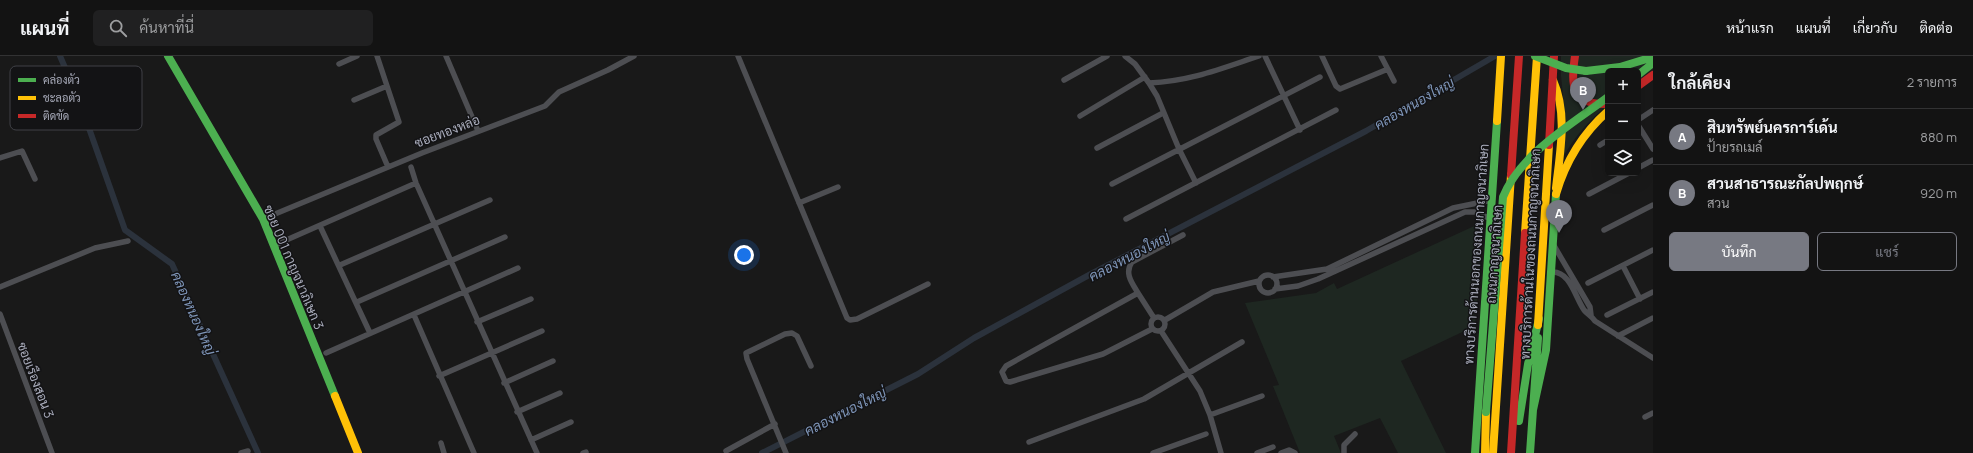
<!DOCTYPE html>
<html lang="th">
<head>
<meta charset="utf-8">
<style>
  :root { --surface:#131313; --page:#202021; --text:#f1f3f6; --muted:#9d9ea0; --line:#323233; --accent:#777982 }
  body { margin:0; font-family:Manrope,Sarabun,sans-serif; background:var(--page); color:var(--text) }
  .controls { position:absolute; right:12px; top:12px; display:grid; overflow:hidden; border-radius:6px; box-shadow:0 4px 16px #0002 }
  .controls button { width:36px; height:36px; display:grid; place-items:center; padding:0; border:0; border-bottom:1px solid var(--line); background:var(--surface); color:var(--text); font:20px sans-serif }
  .you { position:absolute; left:744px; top:199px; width:14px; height:14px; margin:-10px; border:3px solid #fff; border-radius:50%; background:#1a73e8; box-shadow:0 0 0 6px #1a73e833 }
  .badge { display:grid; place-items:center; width:26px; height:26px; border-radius:50%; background:var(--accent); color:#fff; font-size:13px; font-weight:700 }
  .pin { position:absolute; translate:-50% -33px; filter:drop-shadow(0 1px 2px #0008) }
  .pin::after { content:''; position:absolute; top:21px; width:14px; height:12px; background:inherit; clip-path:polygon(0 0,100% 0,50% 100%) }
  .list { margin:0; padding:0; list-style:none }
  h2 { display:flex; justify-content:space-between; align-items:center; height:52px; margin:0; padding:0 16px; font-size:17px }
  h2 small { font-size:13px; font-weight:400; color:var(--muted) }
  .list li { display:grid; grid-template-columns:26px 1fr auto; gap:12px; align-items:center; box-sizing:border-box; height:56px; padding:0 16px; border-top:1px solid var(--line) }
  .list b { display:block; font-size:15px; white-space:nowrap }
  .list p { margin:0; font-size:13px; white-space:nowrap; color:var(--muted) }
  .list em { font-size:13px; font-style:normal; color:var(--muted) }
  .actions { display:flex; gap:8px; padding:12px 16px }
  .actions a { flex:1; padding:9px 0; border:1px solid var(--accent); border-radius:6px; text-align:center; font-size:14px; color:var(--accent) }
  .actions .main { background:var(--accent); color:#fff }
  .icon { flex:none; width:22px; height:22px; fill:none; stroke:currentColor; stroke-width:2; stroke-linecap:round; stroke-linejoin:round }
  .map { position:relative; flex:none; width:1653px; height:397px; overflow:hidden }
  header { display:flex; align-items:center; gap:24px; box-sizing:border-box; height:56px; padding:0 20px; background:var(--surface); border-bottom:1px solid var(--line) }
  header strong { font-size:19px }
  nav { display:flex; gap:22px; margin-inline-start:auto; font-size:14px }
  .search { width:280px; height:36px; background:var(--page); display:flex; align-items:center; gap:10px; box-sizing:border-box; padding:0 14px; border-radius:6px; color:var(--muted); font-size:15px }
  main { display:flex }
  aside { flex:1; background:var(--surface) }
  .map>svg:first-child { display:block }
</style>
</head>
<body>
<header>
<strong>แผนที่</strong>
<div class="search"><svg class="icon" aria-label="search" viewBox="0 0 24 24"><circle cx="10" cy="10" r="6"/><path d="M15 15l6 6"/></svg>ค้นหาที่นี่</div>
<nav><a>หน้าแรก</a><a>แผนที่</a><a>เกี่ยวกับ</a><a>ติดต่อ</a></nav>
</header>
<main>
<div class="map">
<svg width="1653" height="397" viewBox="0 0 1653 397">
  <rect width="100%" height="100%" fill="#191919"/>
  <path fill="#1e2721" d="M1561,0H1653V14L1638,26V15H1608V49C1589,64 1574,81 1562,103L1564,49L1561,20Z
    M1483,166L1475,270L1401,305L1446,397H1398L1380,362L1334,380L1341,397H1300L1273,330L1279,329L1245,247L1316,237L1334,227L1337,233Z"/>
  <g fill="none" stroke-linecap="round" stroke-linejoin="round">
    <path stroke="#2b323c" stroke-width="6" d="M60,0L79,44L125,174L172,208L258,397
      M762,397L918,318L974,282L1089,219L1366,75L1495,0"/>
    <path stroke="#4d4e52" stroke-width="5.5" d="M377,0L399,66L376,79V83L388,111
      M446,0L478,75
      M738,0L847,262L850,264L857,263L928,228
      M1125,0L1135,8L1149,27C1191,25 1220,13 1259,0
      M1265,0L1300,74
      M1322,0L1336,30L1340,33L1388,13
      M1381,0L1394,25
      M339,8L357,0
      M1064,24L1107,0
      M1149,27L1157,40L1179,93L1196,127
      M354,44L387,30
      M1080,60L1145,21
      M1638,64L1653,54
      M1638,69L1653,93
      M1600,89L1608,84
      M1097,92L1163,57
      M0,102L22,95L35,123
      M411,111L416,127L537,397
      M1638,112L1653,104
      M1112,128L1320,21
      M1589,138L1629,117
      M799,147L838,131
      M263,163L422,97L545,50L559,36L608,14L634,0
      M1126,163L1336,54
      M320,170L370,277
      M1604,174L1653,149
      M1553,188L1590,251L1591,259
      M275,189L416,127
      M340,209L490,144
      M1623,210L1640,243
      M1552,216C1570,215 1575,241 1584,254C1587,258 1592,260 1595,265L1653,302
      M1259 228a9 9 0 1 1 18 0a9 9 0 1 1-18 0Z
      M1273,221L1327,213L1453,152L1492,144
      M1588,227L1653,194
      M0,231L95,192L128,185
      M1275,233L1298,230L1318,223L1465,156H1475L1491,163
      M1138,237C1132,227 1124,217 1132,206L1183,179
      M357,246L505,181
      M0,258L52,397
      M414,259L474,397
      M1607,259L1653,236
      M1151 268a7 7 0 1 1 14 0a7 7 0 1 1-14 0Z
      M1165,264L1213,236L1259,225
      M477,266L531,243
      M1152,273L1103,298L1010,326L1006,325L1002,316L1006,310L1138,237L1154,262
      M1161,275L1200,335L1210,359L1221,397
      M1618,280L1653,262
      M326,297L518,212
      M439,320L542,275
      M504,327L553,305
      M517,356L560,337
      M1210,359L1262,340
      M1645,361L1653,357
      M531,384L571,366
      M1029,386L1144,343L1242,286
      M441,387L444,397
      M726,395L775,368
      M241,397L248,395
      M583,397L586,396
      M786,397L747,303L746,297L785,278L792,277L797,280L811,310
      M1153,397L1206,378
      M1257,397L1273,391
      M1281,397L1289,394L1295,397
      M1344,397V389L1355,378"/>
    <path stroke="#4caf50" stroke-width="8" d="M168,0L263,163L335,340
      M1586,15L1620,11L1653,1
      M1638,19L1653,7
      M1533,354L1546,294L1556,138
      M1519,365L1528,308L1539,263
      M1475,397L1497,65
      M1530,397L1538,282"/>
    <path stroke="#ffc107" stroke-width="8" d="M1553,24C1568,58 1560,96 1556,132
      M1497,65L1501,0
      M1556,138C1566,104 1582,78 1608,55
      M1525,177L1537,0
      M1538,269L1549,89
      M335,340L358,397
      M1485,397L1486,356
      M1493,397L1511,119"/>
    <path stroke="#c62828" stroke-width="8" d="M1575,0C1570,31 1572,49 1608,48
      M1638,30L1653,19
      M1549,89L1554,0
      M1511,119L1519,0
      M1511,397L1525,177"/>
    <path stroke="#4caf50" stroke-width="8" d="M1535,0L1566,12L1586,15
      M1486,356L1503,141C1520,98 1572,68 1608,41"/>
  </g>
  <g text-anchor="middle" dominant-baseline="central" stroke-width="3" stroke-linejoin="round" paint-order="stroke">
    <g font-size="13" fill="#a9acbb" stroke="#131315">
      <text transform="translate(447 75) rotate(-21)">ซอยทองหล่อ</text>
      <text transform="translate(1476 198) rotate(-86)">ทางบริการด้านนอกของถนนกาญจนาภิเษก</text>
      <text transform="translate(1494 198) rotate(-86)">ถนนกาญจนาภิเษก</text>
      <text transform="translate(1530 198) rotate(-87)">ทางบริการด้านในของถนนกาญจนาภิเษก</text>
      <text transform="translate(294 211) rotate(67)">ซอย 001 กาญจนาภิเษก 3</text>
      <text transform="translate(36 324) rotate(69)">ซอยเรืองสอน 3</text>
    </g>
    <g font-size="14" font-style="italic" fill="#7e95b8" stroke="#131315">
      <text transform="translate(1414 47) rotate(-30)">คลองหนองใหญ่</text>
      <text transform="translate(1129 200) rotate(-28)">คลองหนองใหญ่</text>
      <text transform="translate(194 257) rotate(66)">คลองหนองใหญ่</text>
      <text transform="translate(845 355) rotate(-27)">คลองหนองใหญ่</text>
    </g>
  </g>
  <rect x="10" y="10" width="132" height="64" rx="6" fill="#131315" stroke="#404147" stroke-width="1"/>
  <rect x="18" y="22" width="18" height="4" fill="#4caf50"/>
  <rect x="18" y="40" width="18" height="4" fill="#ffc107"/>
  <rect x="18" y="58" width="18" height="4" fill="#c62828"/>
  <g font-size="11" fill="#a9acbb">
    <text x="43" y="28">คล่องตัว</text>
    <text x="43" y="46">ชะลอตัว</text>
    <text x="43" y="64">ติดขัด</text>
  </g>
</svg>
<div class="controls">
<button>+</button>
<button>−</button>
<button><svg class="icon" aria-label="layers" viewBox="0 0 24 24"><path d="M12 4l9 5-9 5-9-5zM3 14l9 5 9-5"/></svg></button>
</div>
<div class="you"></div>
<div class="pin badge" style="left:1559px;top:177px">A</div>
<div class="pin badge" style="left:1583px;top:54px">B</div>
</div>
<aside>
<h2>ใกล้เคียง<small>2 รายการ</small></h2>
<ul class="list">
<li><span class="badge">A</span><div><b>สินทรัพย์นครการ์เด้น</b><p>ป้ายรถเมล์</p></div><em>880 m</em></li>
<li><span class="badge">B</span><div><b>สวนสาธารณะกัลปพฤกษ์</b><p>สวน</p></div><em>920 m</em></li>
</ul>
<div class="actions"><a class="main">บันทึก</a><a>แชร์</a></div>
</aside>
</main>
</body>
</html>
